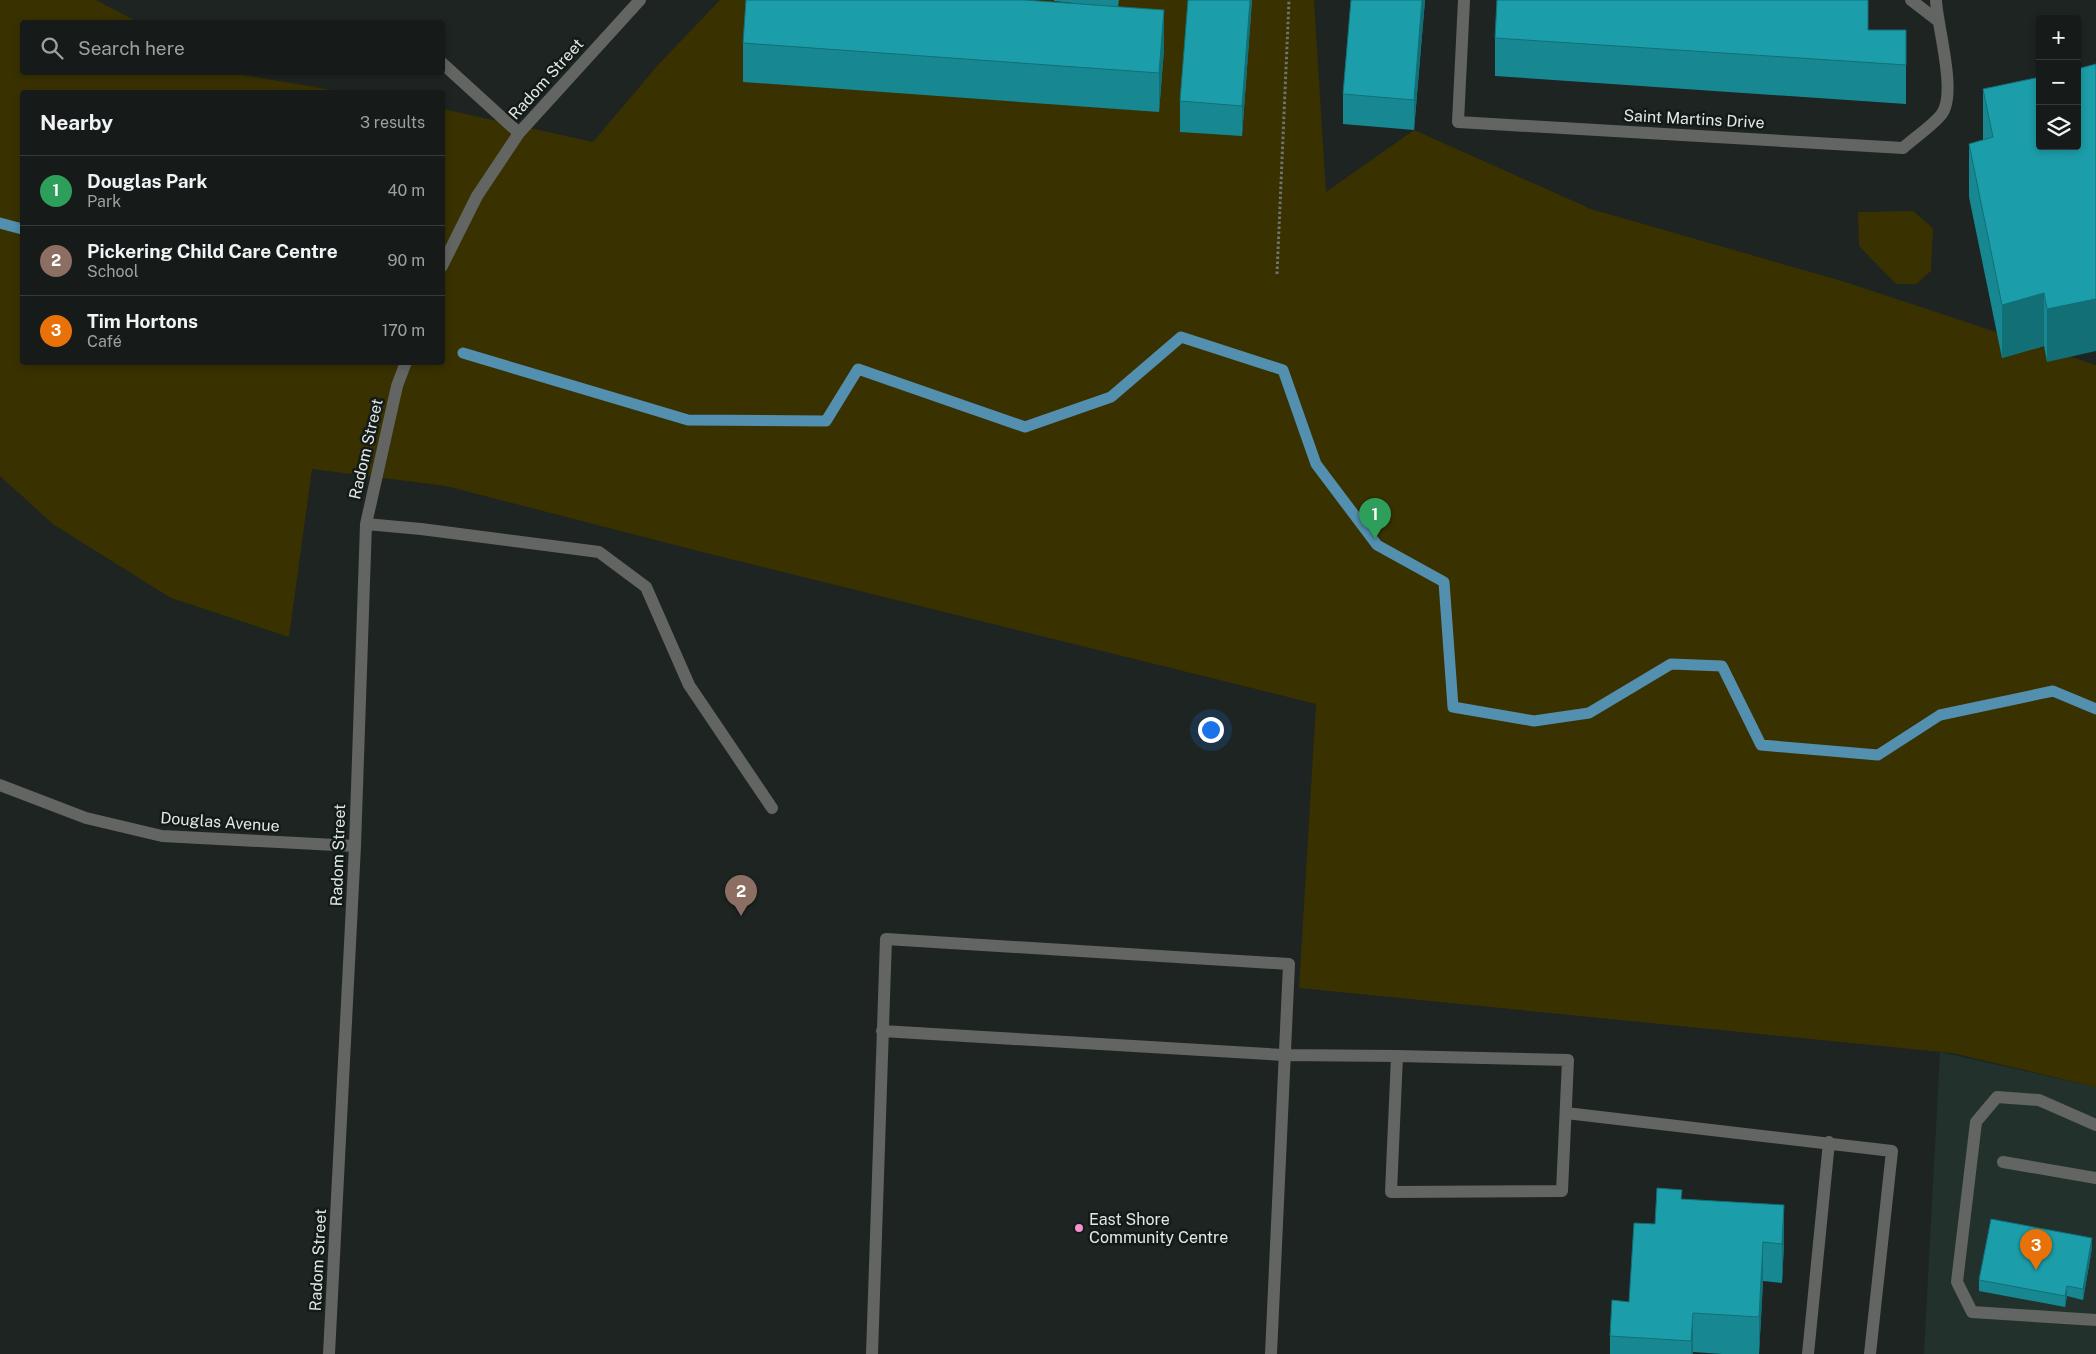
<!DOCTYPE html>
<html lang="en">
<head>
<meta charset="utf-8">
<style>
  :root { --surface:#161b19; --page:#1f2422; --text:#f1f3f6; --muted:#9ea1a2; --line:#353938; --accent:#1a73e8 }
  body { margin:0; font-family:"Public Sans",sans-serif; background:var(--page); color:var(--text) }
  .controls { position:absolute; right:15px; top:15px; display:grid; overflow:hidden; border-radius:5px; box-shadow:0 2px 8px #0003 }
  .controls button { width:45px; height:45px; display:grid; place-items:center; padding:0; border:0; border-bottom:1px solid var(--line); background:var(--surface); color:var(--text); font:25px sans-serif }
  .you { position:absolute; left:1210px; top:729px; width:18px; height:18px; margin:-12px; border:4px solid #fff; border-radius:50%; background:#1a73e8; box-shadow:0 0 0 8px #1a73e833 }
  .badge { display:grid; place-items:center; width:32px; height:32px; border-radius:50%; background:var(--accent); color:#fff; font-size:16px; font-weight:700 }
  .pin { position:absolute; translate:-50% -41px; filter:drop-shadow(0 1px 2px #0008) }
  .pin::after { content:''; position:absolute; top:26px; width:18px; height:15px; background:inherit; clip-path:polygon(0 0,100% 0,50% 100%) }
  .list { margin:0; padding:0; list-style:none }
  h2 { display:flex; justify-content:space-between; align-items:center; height:65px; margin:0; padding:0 20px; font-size:21px }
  h2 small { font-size:16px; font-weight:400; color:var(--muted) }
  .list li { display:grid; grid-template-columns:32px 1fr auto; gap:15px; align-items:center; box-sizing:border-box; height:70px; padding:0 20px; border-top:1px solid var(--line) }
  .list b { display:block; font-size:19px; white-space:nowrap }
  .list p { margin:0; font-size:16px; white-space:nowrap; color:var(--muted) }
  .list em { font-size:16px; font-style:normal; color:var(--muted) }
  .icon { flex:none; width:28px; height:28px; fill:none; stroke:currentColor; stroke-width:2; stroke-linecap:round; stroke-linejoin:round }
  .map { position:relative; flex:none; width:2096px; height:1354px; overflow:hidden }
  .search { position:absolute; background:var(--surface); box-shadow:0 2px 8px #0003; left:20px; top:20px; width:425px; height:55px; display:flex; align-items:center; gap:12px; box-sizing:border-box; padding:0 18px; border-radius:5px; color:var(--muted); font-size:19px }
  .panel { position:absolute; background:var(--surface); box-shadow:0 2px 8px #0003; left:20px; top:90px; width:425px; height:275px; border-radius:5px }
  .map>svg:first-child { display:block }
</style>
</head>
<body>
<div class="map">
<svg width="2096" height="1354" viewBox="0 0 2096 1354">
  <rect width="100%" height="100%" fill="#1d2421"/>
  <path fill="#23312c" d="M1940,1052L2096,1087V1354H1924Z"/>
  <path fill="#393100" d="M0,0H96L138,22H22V72L231,73L344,92H22V362H442L443,109L593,142L657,66L720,0H1314L1326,192L1414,130L1591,209L1842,281L2096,365V1087L1952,1053L1299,988L1316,704L706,553L446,486L312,469L289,637L171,598L54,525L0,476Z
    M1913,211L1933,228L1931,271L1916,284H1896L1859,246L1858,212Z"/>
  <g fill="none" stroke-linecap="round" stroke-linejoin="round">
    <path stroke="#538faf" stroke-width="11" d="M0,223L22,229
      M463,353L688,420L826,421L858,369L1025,427L1111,397L1181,337L1283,370L1316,464L1377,545L1444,582L1453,707L1534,721L1589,713L1671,664L1722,666L1761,745L1878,755L1940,715L2053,691L2096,709"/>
    <path stroke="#6f7573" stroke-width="3" stroke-dasharray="2.5 2.5" stroke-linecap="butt" d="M1277,274L1289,0"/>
    <path stroke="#626561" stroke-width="12" d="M1464,0L1458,122L1903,148C1915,137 1931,127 1941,115C1958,95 1937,26 1936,0
      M1911,0L1937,20
      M442,63L519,133
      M442,266L477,196L519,133L640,0
      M366,524L421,529L599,552L646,587L689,685L772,808
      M0,785L86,818L162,836L355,846
      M882,1031L1284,1055L1397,1056
      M1397,1056L1568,1060L1562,1191L1391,1192Z
      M1566,1113L1892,1151L1870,1354
      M2096,1125L2039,1100L1997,1097L1976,1122L1957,1282L1972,1312L2096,1320
      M2003,1162L2096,1178
      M329,1354L355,846L366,524L397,386L406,362
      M872,1354L886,939L1289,964L1271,1354
      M1808,1354L1829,1142"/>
  </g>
  <path fill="#178891" d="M1054,0H1119L1118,6L1164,49L1159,112L743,82V43L1072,3L1054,1Z
    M1188,0H1252L1242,136L1180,132V101Z
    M1351,0H1425L1414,130L1343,124V94Z
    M1868,30H1906V104L1495,76V38Z
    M1983,89L2077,146L2047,362L2044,346L2002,358L1969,197V144L1983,140Z
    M1682,1199L1784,1244L1782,1283L1763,1281L1759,1354H1722L1693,1352V1354H1610V1336L1629,1302L1655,1224Z
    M2092,1248L2083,1300L2067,1296L2065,1307L1979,1291V1280Z"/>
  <path fill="#136f76" d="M1250,0H1252L1242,136V106Z
    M1422,0H1425L1414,130V100Z
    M1164,10V49L1159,112V73Z
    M2044,293V346L2002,358V305Z
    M2096,299V351L2047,362V309Z
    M1784,1205V1244L1782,1283V1244Z
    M2092,1238V1248L2083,1300V1289Z
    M1763,1242V1281L1759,1354V1317Z
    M2067,1286V1296L2065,1307V1296Z
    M1693,1313V1354H1691Z"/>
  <path fill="#1b9ea9" stroke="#136f76" d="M746,0H1025L1164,10L1159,73L743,43Z
    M1188,0H1250L1242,106L1180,101Z
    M1351,0H1422L1414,100L1343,94Z
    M1497,0H1868V30H1906V65L1495,38Z
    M2096,64V299L2047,309L2044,293L2002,305L1969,144L1993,137L1983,89L2040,77V146H2077V69Z
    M1657,1188L1682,1190L1681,1199L1784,1205L1782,1244L1763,1242L1759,1317L1693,1313L1691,1341L1610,1336L1612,1300L1629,1302L1634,1223L1655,1224Z
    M1991,1219L2092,1238L2083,1289L2067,1286L2065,1296L1979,1280Z"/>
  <circle fill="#f690cf" stroke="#131b18" stroke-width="2" cx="1079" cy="1228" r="5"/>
  <g text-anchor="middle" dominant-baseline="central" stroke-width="5" stroke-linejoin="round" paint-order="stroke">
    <g font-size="16" fill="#e3e8e6" stroke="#131b18">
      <text transform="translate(546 79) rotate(-48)">Radom Street</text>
      <text transform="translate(1694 119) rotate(3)">Saint Martins Drive</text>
      <text transform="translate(366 449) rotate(-77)">Radom Street</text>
      <text transform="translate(220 822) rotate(4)">Douglas Avenue</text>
      <text transform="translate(338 855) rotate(-88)">Radom Street</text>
      <text transform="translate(318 1260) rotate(-87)">Radom Street</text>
    </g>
    <g font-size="16" fill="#e3e8e6" stroke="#131b18" text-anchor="start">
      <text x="1089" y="1219">East Shore<tspan x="1089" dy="18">Community Centre</tspan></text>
    </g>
  </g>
</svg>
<div class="controls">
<button>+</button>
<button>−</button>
<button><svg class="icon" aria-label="layers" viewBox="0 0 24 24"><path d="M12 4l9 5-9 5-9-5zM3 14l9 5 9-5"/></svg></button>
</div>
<div class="you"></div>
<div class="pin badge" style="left:1375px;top:539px;background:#2e9e5b">1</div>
<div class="pin badge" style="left:741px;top:916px;background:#8d6e63">2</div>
<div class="pin badge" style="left:2036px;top:1270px;background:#e8710a">3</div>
<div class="search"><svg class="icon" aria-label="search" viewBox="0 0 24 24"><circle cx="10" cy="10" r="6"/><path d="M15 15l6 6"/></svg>Search here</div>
<section class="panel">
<h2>Nearby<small>3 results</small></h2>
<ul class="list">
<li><span class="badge" style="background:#2e9e5b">1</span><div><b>Douglas Park</b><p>Park</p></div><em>40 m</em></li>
<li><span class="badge" style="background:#8d6e63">2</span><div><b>Pickering Child Care Centre</b><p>School</p></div><em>90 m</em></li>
<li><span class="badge" style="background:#e8710a">3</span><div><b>Tim Hortons</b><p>Café</p></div><em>170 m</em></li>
</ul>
</section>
</div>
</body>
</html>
